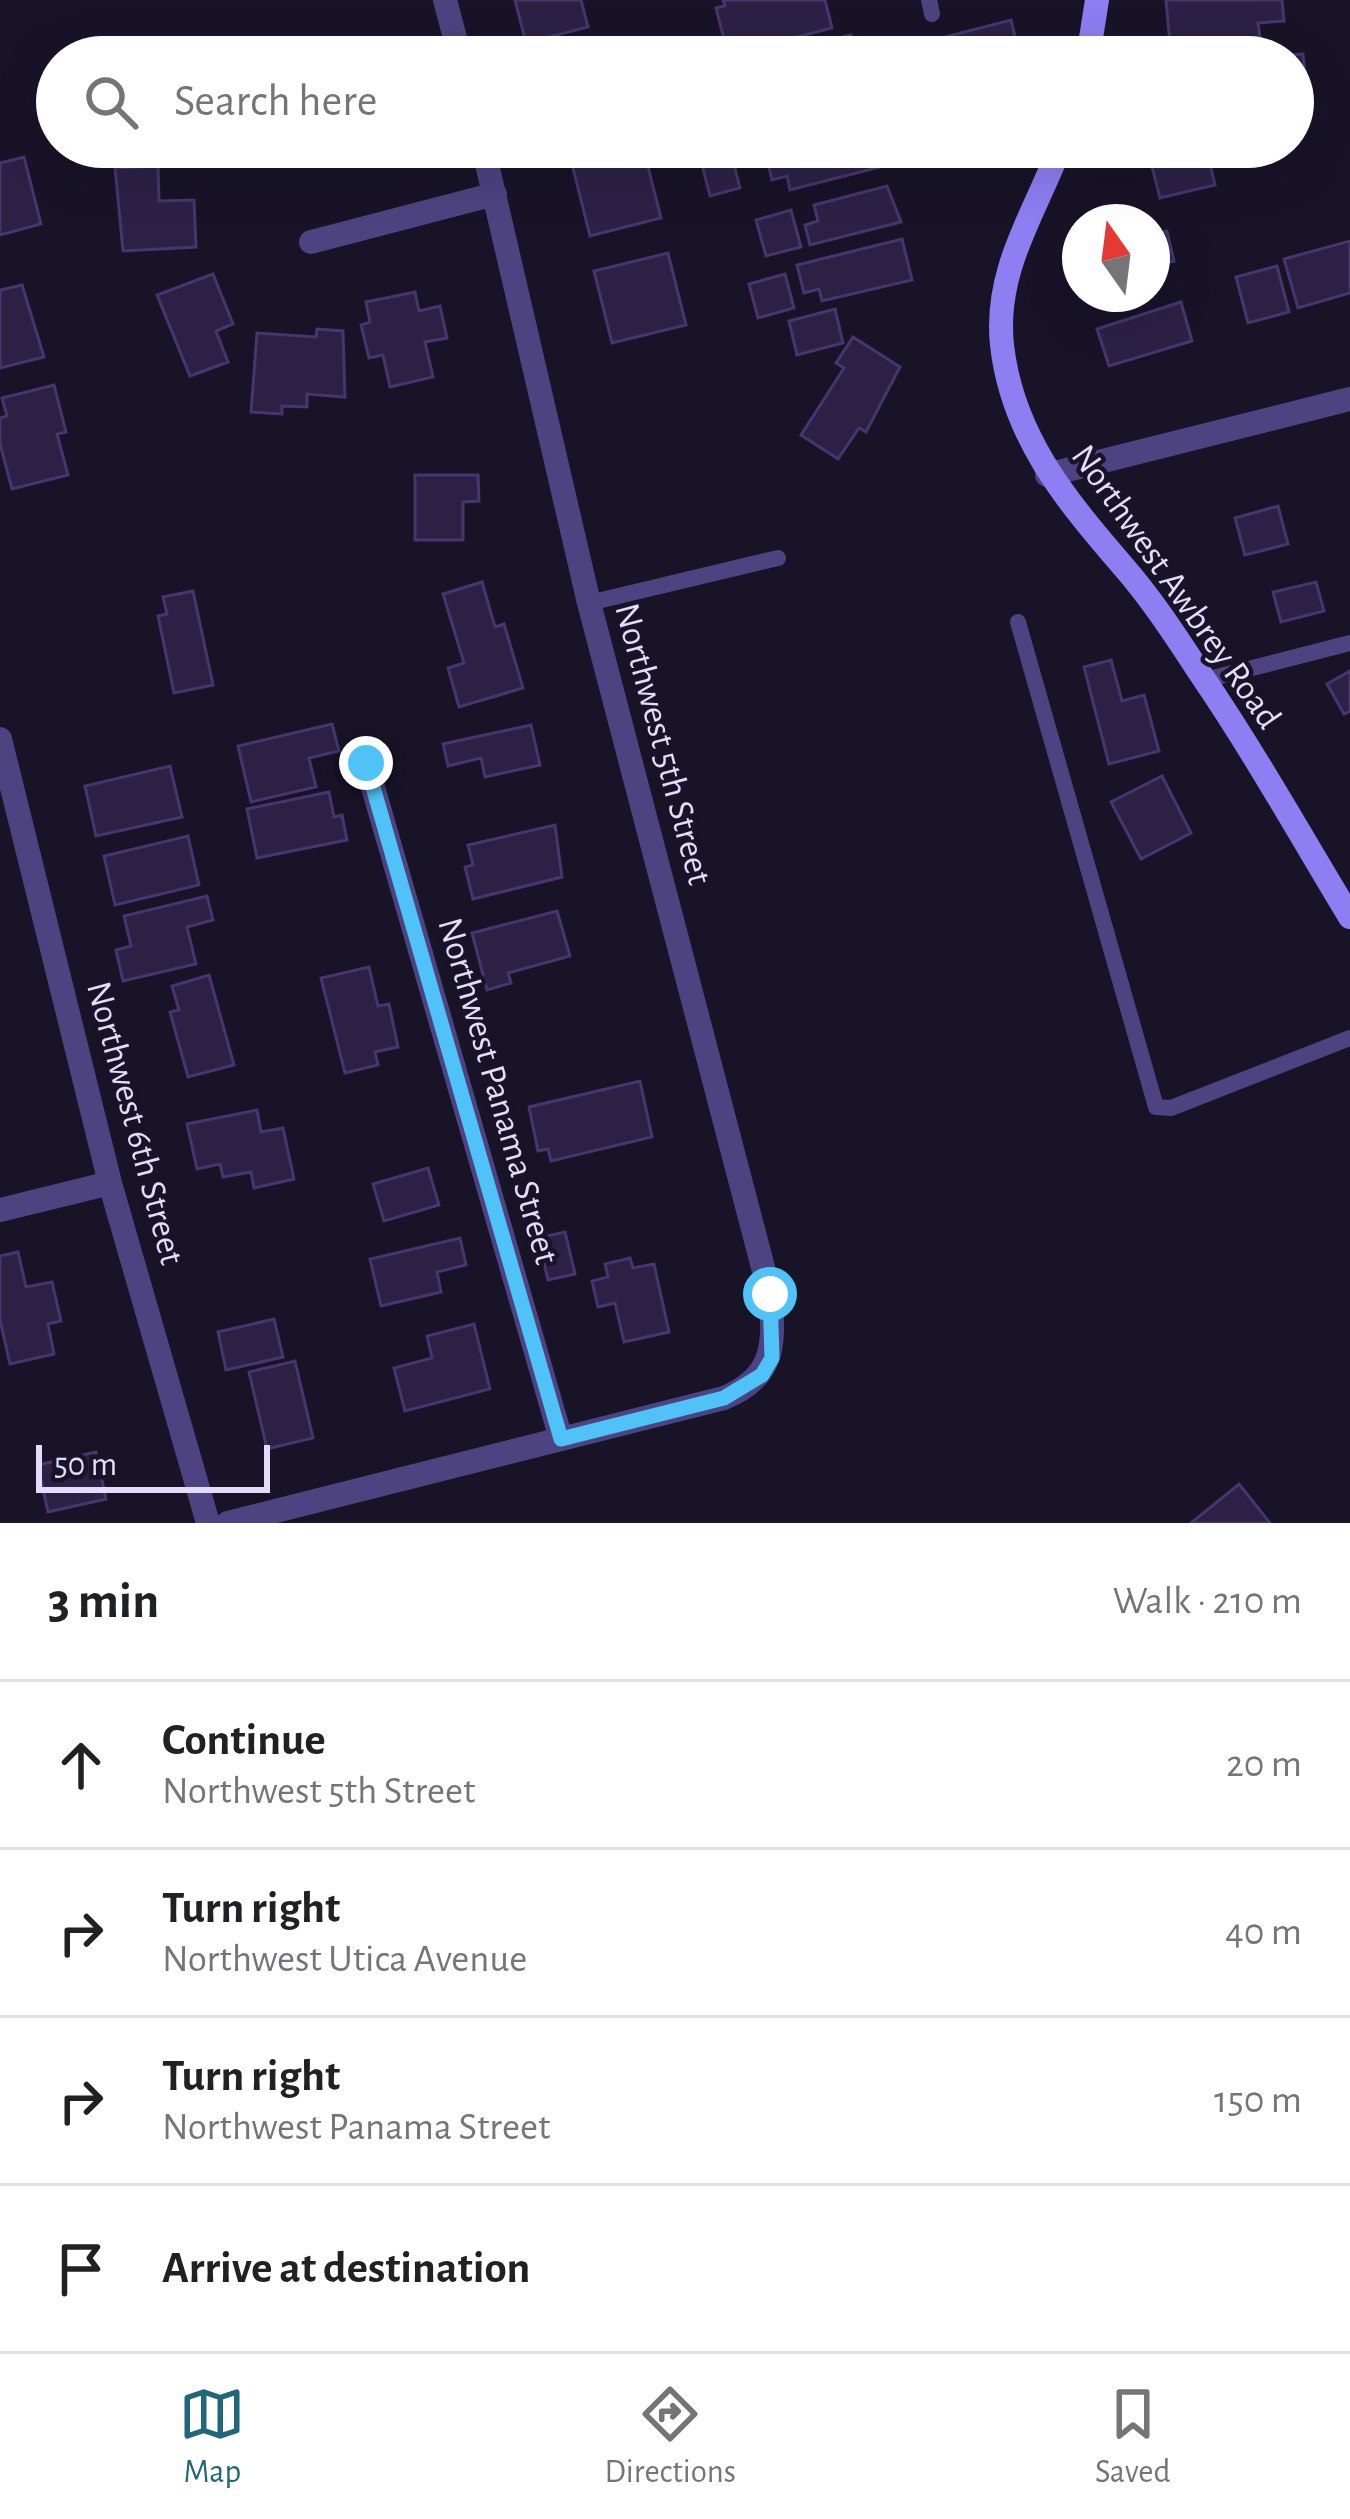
<!DOCTYPE html>
<html lang="en">
<head>
<meta charset="utf-8">
<style>
  :root { --surface:#fff; --page:#f6f6f6; --text:#202124; --muted:#757577; --line:#e0e0e0; --accent:#1f677b }
  body { margin:0; font-family:"Alegreya Sans",sans-serif; background:var(--page); color:var(--text) }
  .compass { position:absolute; left:1062px; top:204px; width:108px; height:108px; border-radius:50%; background:var(--surface); box-shadow:0 12px 48px #0002; rotate:346deg }
  .scale { position:absolute; left:36px; bottom:30px; width:234px; box-sizing:border-box; padding-left:12px; border:6px solid #e3dcfb; border-top:0; font-size:33px; line-height:42px; white-space:nowrap; color:#e3dcfb; -webkit-text-stroke:9px #181327; paint-order:stroke }
  .stop { position:absolute; width:36px; height:36px; margin:-27px; border:9px solid #4fc3f7; border-radius:50%; background:#fff }
  .stop.end { background:#4fc3f7; border-color:#fff; box-shadow:0 3px 12px #0008 }
  .list { margin:0; padding:0; list-style:none }
  h2 { display:flex; justify-content:space-between; align-items:center; height:156px; margin:0; padding:0 48px; font-size:51px }
  h2 small { font-size:39px; font-weight:400; color:var(--muted) }
  .list li { display:grid; grid-template-columns:78px 1fr auto; gap:36px; align-items:center; box-sizing:border-box; height:168px; padding:0 48px; border-top:3px solid var(--line) }
  .list b { display:block; font-size:45px; white-space:nowrap }
  .list p { margin:0; font-size:39px; white-space:nowrap; color:var(--muted) }
  .list em { font-size:39px; font-style:normal; color:var(--muted) }
  .icon { flex:none; width:66px; height:66px; fill:none; stroke:currentColor; stroke-width:2; stroke-linecap:round; stroke-linejoin:round }
  .map { position:relative; flex:none; width:1350px; height:1523px; overflow:hidden }
  .search { position:absolute; background:var(--surface); box-shadow:0 12px 48px #0002; left:36px; right:36px; top:36px; height:132px; display:flex; align-items:center; gap:30px; box-sizing:border-box; padding:0 42px; border-radius:66px; color:var(--muted); font-size:45px }
  .sheet { height:828px; background:var(--surface) }
  nav { display:flex; justify-content:space-around; align-items:center; box-sizing:border-box; height:168px; border-top:3px solid var(--line); background:var(--surface); font-size:33px; color:var(--muted) }
  nav a { display:grid; justify-items:center; gap:6px }
  nav .on { color:var(--accent) }
  .map>svg:first-child { display:block }
</style>
</head>
<body>
<div class="map">
<svg width="1350" height="1523" viewBox="0 0 1350 1523">
  <rect width="100%" height="100%" fill="#181327"/>
  <path fill="#2c2145" stroke="#47356f" stroke-width="3" d="M515,0H581L588,27L526,43Z
    M723,0H825L832,28L736,53L732,37L724,39L716,8L725,6Z
    M1166,0H1282L1284,21L1258,23L1260,37L1170,44Z
    M1011,20L1020,57H937L933,40Z
    M851,35L855,54L800,57L797,47Z
    M1303,54L1307,97L1293,99V57H1269Z
    M239,147H275L245,161Z
    M643,147L661,218L590,236L572,164Z
    M794,147H871L880,167L790,190L787,176L772,180L766,154Z
    M1206,147L1215,185L1160,198L1150,159Z
    M731,153L740,188L710,196L701,161Z
    M24,157L41,224L0,235V163Z
    M158,166L159,201L194,200L196,247L123,251L115,168Z
    M887,186L901,222L810,245L805,225L818,221L814,205Z
    M791,210L801,247L766,256L756,220Z
    M1167,231L1174,261L1152,266V235Z
    M902,239L912,280L822,301L819,289L804,293L797,265Z
    M1350,241V293L1298,308L1284,259Z
    M668,253L686,325L612,343L594,271Z
    M1277,266L1289,312L1248,323L1236,277Z
    M213,274L233,324L216,331L228,362L190,376L157,295Z
    M785,274L794,308L758,318L749,284Z
    M22,285L44,357L0,368V290Z
    M415,292L419,311L440,306L447,338L425,342L433,377L390,387L383,355L369,358L361,325L370,322L366,302Z
    M1181,302L1192,341L1109,366L1097,329Z
    M835,309L843,343L797,355L789,321Z
    M317,329L343,331L345,397L307,394V407L282,406V414L251,412L257,333L316,337Z
    M853,337L900,367L866,432L859,428L838,459L801,435L844,368L836,363Z
    M54,385L66,432L57,434L68,475L12,489L0,444V418L7,416L2,398Z
    M415,475H478L479,501L463,502V540H415Z
    M1278,506L1288,544L1245,555L1235,518Z
    M482,582L495,627L504,624L523,688L459,707L448,668L464,663L443,594Z
    M1316,582L1324,611L1281,622L1273,592Z
    M193,591L213,685L174,693L158,616L167,614L163,597Z
    M1111,660L1122,701L1144,695L1159,751L1109,764L1084,667Z
    M1350,671V711L1344,714L1327,684Z
    M332,724L339,751L309,758L316,787L251,802L238,746Z
    M531,725L540,765L485,777L481,758L448,766L443,744Z
    M170,766L182,817L96,836L85,786Z
    M1162,776L1191,833L1141,859L1111,802Z
    M329,792L334,817L342,815L347,840L257,858L247,809Z
    M555,825L562,877L473,899L465,867L473,865L468,845Z
    M188,836L199,885L115,905L104,856Z
    M207,896L213,920L187,927L196,964L123,981L116,950L131,946L124,916Z
    M557,911L570,956L508,973L511,983L487,990L472,933Z
    M369,967L378,1006L389,1004L398,1047L375,1052L378,1065L345,1073L321,978Z
    M209,975L234,1065L188,1077L170,1012L179,1010L172,986Z
    M640,1081L652,1137L551,1161L548,1149L538,1151L529,1107Z
    M257,1110L261,1132L283,1128L294,1179L254,1188L251,1172L223,1177L220,1164L197,1169L187,1124Z
    M428,1168L439,1205L384,1221L373,1184Z
    M565,1232L575,1274L548,1280L538,1238Z
    M460,1238L466,1265L437,1272L441,1292L381,1306L370,1259Z
    M18,1252L26,1287L52,1282L61,1321L48,1324L54,1354L10,1364L0,1320V1256Z
    M630,1258L633,1268L654,1264L669,1332L624,1342L615,1303L598,1307L592,1281L608,1277L605,1264Z
    M274,1319L283,1357L226,1370L218,1332Z
    M474,1324L490,1389L405,1411L394,1368L432,1358L427,1336Z
    M295,1361L313,1438L267,1449L249,1372Z
    M96,1452L106,1499L48,1512L38,1465Z
    M1239,1484L1270,1523H1191Z"/>
  <g fill="none" stroke-linecap="round" stroke-linejoin="round">
    <path stroke="#4c4380" stroke-width="16" d="M929,0L932,14
      M589,603L778,558
      M1018,622L1156,1107L1171,1108L1350,1038
      M1205,680L1350,643"/>
    <path stroke="#4c4380" stroke-width="24" d="M445,0L460,57
      M311,242L495,194
      M1047,475L1350,399
      M0,739L110,1183L208,1523
      M366,763L561,1439
      M0,1210L110,1183
      M228,1523L724,1398C775,1377 775,1344 770,1294L589,603L483,147"/>
    <path stroke="#8d7ef1" stroke-width="24" d="M1088,57L1097,0
      M1060,147C1035,213 994,270 1002,345C1012,435 1065,499 1122,565C1152,599 1177,638 1202,676C1255,754 1301,836 1350,917"/>
  </g>
  <g fill="none" stroke-linecap="round" stroke-linejoin="round">
    <path stroke="#4fc3f7" stroke-width="15" d="M366,763L561,1439L724,1398L762,1375L772,1358L770,1294"/>
  </g>
  <g text-anchor="middle" dominant-baseline="central" stroke-width="9" stroke-linejoin="round" paint-order="stroke">
    <g font-size="36" fill="#e3dcfb" stroke="#181327">
      <text transform="translate(1176 587) rotate(55)">Northwest Awbrey Road</text>
      <text transform="translate(663 744) rotate(75)">Northwest 5th Street</text>
      <text transform="translate(498 1091) rotate(74)">Northwest Panama Street</text>
      <text transform="translate(135 1123) rotate(75)">Northwest 6th Street</text>
    </g>
  </g>
</svg>
<svg class="compass" viewBox="-18 -18 36 36"><path d="M0-13l5 13h-10z" fill="#e53935"/><path d="M0 13l5-13h-10z" fill="#757577"/></svg>
<div class="scale">50 m</div>
<div class="stop" style="left:770px;top:1294px"></div>
<div class="stop end" style="left:366px;top:763px"></div>
<div class="search"><svg class="icon" aria-label="search" viewBox="0 0 24 24"><circle cx="10" cy="10" r="6"/><path d="M15 15l6 6"/></svg>Search here</div>
</div>
<section class="sheet">
<h2>3 min<small>Walk · 210 m</small></h2>
<ul class="list">
<li><svg class="icon" aria-label="ahead" viewBox="0 0 24 24"><path d="M12 20V5M6 11l6-6 6 6"/></svg><div><b>Continue</b><p>Northwest 5th Street</p></div><em>20 m</em></li>
<li><svg class="icon" aria-label="right" viewBox="0 0 24 24"><path d="M7 20v-9h11M14 6l5 5-5 5"/></svg><div><b>Turn right</b><p>Northwest Utica Avenue</p></div><em>40 m</em></li>
<li><svg class="icon" aria-label="right" viewBox="0 0 24 24"><path d="M7 20v-9h11M14 6l5 5-5 5"/></svg><div><b>Turn right</b><p>Northwest Panama Street</p></div><em>150 m</em></li>
<li><svg class="icon" aria-label="arrive" viewBox="0 0 24 24"><path d="M6 21V4h12l-3 4 3 4H6"/></svg><div><b>Arrive at destination</b></div></li>
</ul>
</section>
<nav>
<a class="on"><svg class="icon" aria-label="map" viewBox="0 0 24 24"><path d="M3 6l6-2 6 2 6-2v14l-6 2-6-2-6 2zM9 4v14M15 6v14"/></svg>Map</a>
<a><svg class="icon" aria-label="directions" viewBox="0 0 24 24"><path d="M12 3l9 9-9 9-9-9zM9 14v-3h6M13 9l2 2-2 2"/></svg>Directions</a>
<a><svg class="icon" aria-label="saved" viewBox="0 0 24 24"><path d="M7 4h10v16l-5-4-5 4z"/></svg>Saved</a>
</nav>
</body>
</html>
